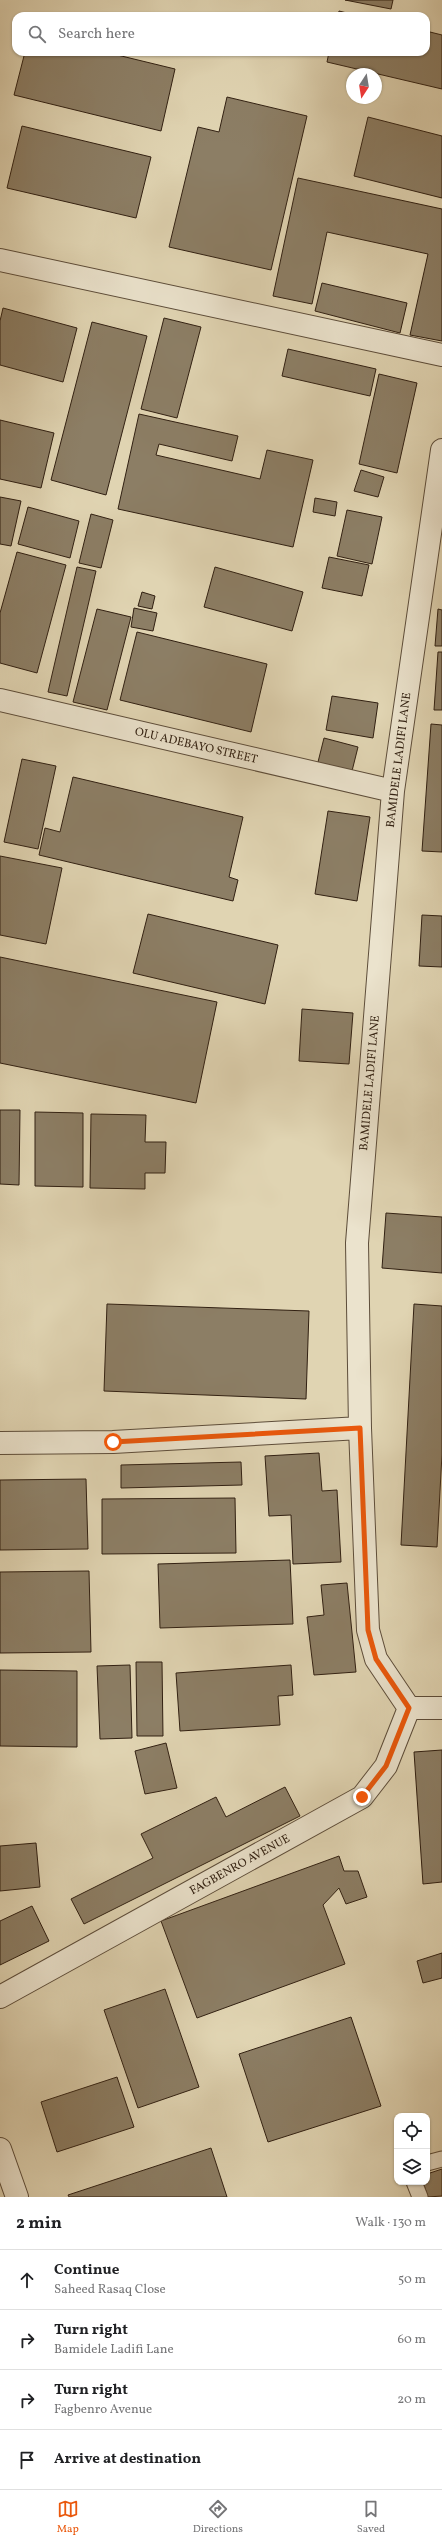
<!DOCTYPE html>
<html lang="en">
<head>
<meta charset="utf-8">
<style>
  :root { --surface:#fff; --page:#f2f2f2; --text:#202124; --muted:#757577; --line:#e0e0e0; --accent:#ea580c }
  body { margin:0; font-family:Vollkorn,serif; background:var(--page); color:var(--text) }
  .controls { position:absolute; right:12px; bottom:12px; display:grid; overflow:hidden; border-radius:8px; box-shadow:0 1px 3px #0004 }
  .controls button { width:36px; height:36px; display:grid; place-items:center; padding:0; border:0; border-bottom:1px solid var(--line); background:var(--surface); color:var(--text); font:20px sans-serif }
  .compass { position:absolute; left:346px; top:68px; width:36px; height:36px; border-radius:50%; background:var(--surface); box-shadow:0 1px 3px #0004; rotate:192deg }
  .stop { position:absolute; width:12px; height:12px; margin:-9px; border:3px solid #ea580c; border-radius:50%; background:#fff }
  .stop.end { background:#ea580c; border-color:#fff; box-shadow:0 1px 4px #0008 }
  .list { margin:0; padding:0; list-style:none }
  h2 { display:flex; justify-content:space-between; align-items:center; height:52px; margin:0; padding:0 16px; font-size:17px }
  h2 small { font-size:13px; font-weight:400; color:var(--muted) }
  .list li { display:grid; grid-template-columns:26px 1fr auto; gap:12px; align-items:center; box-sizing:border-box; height:60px; padding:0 16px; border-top:1px solid var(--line) }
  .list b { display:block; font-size:15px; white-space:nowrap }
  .list p { margin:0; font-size:13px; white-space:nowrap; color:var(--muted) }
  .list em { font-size:13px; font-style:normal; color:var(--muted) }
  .icon { flex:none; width:22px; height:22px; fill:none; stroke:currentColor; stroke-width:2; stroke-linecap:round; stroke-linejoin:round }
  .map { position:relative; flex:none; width:442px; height:2197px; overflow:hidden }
  .search { position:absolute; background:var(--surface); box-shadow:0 1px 3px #0004; left:12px; right:12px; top:12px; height:44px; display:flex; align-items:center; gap:10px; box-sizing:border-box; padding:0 14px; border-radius:12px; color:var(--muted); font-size:15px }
  .sheet { height:292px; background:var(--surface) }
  nav { display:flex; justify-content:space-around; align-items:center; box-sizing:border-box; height:56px; border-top:1px solid var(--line); background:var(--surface); font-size:11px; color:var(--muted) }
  nav a { display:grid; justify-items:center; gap:2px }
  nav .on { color:var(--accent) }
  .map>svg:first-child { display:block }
</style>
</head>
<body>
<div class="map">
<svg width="442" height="2197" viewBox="0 0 442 2197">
  <rect width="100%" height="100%" fill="#e0d4b2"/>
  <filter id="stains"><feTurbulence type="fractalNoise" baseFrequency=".005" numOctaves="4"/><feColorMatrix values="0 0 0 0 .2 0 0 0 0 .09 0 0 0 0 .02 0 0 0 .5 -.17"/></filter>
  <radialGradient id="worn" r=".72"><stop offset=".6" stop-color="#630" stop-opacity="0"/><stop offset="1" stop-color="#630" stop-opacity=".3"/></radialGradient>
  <path fill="#8c7e65" stroke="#312012" d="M345,0H393L391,9Z
    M339,11L359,16H338Z
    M426,31L442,35V89L327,62L329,52H426Z
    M25,52H105L175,69L161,131L14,95Z
    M227,97L307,116L271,270L169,247L198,127L219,132Z
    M368,117L442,136V198L354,176Z
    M22,126L151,157L136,218L7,188Z
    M298,178L442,209V341L410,335L428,254L327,232L312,304L273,296Z
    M322,283L407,303L400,333L315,311Z
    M3,308L77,328L63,382L0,365V321Z
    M164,318L201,327L177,418L141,409Z
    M92,322L147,336L106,495L51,480Z
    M288,349L376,369L370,396L282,376Z
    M379,374L417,383L397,473L359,464Z
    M139,414L238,436L232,461L159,444L156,455L260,479L267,450L313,460L293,547L118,509Z
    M0,420L54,433L41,488L0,479Z
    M361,470L384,477L378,497L354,491Z
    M0,497L21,501L11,546L0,544Z
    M315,498L337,502L335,516L313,512Z
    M28,507L79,521L70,558L18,544Z
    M347,510L382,517L372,564L337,556Z
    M91,514L113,520L101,568L79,563Z
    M17,552L66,565L37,673L0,663V613Z
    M329,557L369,565L362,596L322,588Z
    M77,567L96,571L67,696L48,692Z
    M215,567L303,592L292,631L204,607Z
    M142,592L155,596L152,609L138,606Z
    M134,608L157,613L153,631L131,627Z
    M97,609L131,617L107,710L73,702Z
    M438,609L442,610V646H435Z
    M137,632L267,664L251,732L120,700Z
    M438,652H442V710H434Z
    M332,696L378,703L373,738L326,730Z
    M431,724L442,725V852L422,851Z
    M324,738L358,747L351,775L317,766Z
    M22,759L56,766L38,849L4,842Z
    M73,777L243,817L229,877L238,880L233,901L39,855L45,828L60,832Z
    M328,811L370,817L357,901L315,894Z
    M0,856L62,868L46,944L0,935Z
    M148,914L278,945L265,1004L133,973Z
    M422,915L442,916V967L419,966Z
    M0,957L217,1002L196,1103L0,1063Z
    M302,1009L353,1013L349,1064L299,1061Z
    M0,1110H20L19,1185L0,1184Z
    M35,1112L83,1113V1187L35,1186Z
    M91,1114L146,1115L145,1142H166L165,1173H145V1189L90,1188Z
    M386,1213L442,1217V1273L382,1268Z
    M107,1304L309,1311L306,1399L104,1391Z
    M414,1304L442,1306V1454L437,1547L401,1545Z
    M319,1453L322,1491L337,1490L341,1562L293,1564L291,1515L269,1516L265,1456Z
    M241,1462L242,1485L121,1488V1465Z
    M86,1479L88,1549L0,1550V1480Z
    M235,1498L236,1553L102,1554V1499Z
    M290,1560L293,1624L160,1628L158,1564Z
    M89,1571L91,1652L0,1653V1572Z
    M347,1583L356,1672L314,1675L307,1617L324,1615L321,1585Z
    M136,1662H162L163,1736H137Z
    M130,1665L132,1738L100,1739L97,1666Z
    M291,1665L293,1695L278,1696L280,1725L180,1731L176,1673Z
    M0,1670L77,1671V1747L0,1746Z
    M166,1743L177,1788L145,1794L135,1751Z
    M442,1750V1882L423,1884L414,1752Z
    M285,1787L300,1816L84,1924L71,1899L153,1858L141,1834L216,1797L226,1817Z
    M36,1843L40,1887L0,1891V1846Z
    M339,1856L344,1871H358L367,1897L346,1904L339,1888L323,1905L345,1964L197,2018L161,1921Z
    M32,1906L49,1941L0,1965V1921Z
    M442,1953V1978L423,1983L417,1961Z
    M165,1989L199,2087L138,2108L104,2010Z
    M351,2017L381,2106L268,2142L239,2054Z
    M117,2077L134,2127L57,2152L41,2102Z
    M211,2148L227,2197H69L68,2195Z
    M442,2169V2196L428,2197L423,2182H427V2174Z"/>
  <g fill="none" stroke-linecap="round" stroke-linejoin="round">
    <defs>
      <path id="lane" d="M427,2163L442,2159
        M414,2182L420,2197"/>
      <path id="street" d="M0,260L442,355
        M0,700L393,791
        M0,1443L113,1442L360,1428
        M409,1708L376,1659L368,1630L360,1428L357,1243L393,791L442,450
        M0,1997L362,1797L386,1766L409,1708H442
        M0,2149L17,2197"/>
    </defs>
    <use href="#lane" stroke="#5d4d3a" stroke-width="17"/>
    <use href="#street" stroke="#5d4d3a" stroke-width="24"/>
    <use href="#lane" stroke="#ebe3cd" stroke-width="15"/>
    <use href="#street" stroke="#ebe3cd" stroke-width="22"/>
  </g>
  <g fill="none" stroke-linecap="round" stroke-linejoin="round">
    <path stroke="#ea580c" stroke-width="5" d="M113,1442L360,1428L368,1630L376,1659L409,1708L386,1766L362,1797"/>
  </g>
  <g text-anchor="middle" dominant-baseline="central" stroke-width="3" stroke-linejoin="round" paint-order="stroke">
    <g font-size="12" fill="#312012" stroke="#ebe3cd">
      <text transform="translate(196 746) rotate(13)">OLU ADEBAYO STREET</text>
      <text transform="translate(399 760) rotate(-83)">BAMIDELE LADIFI LANE</text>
      <text transform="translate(370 1083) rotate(-85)">BAMIDELE LADIFI LANE</text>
      <text transform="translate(240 1865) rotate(-29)">FAGBENRO AVENUE</text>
    </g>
  </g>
  <rect width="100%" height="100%" filter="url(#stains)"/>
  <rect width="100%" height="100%" fill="url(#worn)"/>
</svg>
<div class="controls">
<button><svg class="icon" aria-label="locate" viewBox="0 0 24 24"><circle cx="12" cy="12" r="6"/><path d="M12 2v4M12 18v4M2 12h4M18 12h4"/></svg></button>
<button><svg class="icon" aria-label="layers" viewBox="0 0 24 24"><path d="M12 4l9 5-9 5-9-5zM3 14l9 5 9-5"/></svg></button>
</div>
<svg class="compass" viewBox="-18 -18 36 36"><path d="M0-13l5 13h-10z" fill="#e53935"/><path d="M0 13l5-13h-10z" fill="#757577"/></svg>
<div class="stop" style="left:113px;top:1442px"></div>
<div class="stop end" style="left:362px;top:1797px"></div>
<div class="search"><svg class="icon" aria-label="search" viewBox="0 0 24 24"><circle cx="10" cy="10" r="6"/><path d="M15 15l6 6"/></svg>Search here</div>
</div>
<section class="sheet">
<h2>2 min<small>Walk · 130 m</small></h2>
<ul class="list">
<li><svg class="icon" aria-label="ahead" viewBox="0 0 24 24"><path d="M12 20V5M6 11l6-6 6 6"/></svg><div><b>Continue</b><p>Saheed Rasaq Close</p></div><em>50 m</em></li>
<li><svg class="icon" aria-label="right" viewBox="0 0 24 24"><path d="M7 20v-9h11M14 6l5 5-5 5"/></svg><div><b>Turn right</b><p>Bamidele Ladifi Lane</p></div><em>60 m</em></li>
<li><svg class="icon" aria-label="right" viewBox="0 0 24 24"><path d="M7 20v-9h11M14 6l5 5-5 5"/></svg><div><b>Turn right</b><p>Fagbenro Avenue</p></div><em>20 m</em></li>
<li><svg class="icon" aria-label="arrive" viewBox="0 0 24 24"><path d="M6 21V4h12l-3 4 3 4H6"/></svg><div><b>Arrive at destination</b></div></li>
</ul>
</section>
<nav>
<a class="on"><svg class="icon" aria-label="map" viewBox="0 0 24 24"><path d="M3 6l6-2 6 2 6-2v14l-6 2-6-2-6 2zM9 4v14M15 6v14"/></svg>Map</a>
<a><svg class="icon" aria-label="directions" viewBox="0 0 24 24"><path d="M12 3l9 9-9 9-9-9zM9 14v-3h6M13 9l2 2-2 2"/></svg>Directions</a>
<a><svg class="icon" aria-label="saved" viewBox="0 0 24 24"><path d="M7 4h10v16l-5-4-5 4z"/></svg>Saved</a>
</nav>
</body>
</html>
